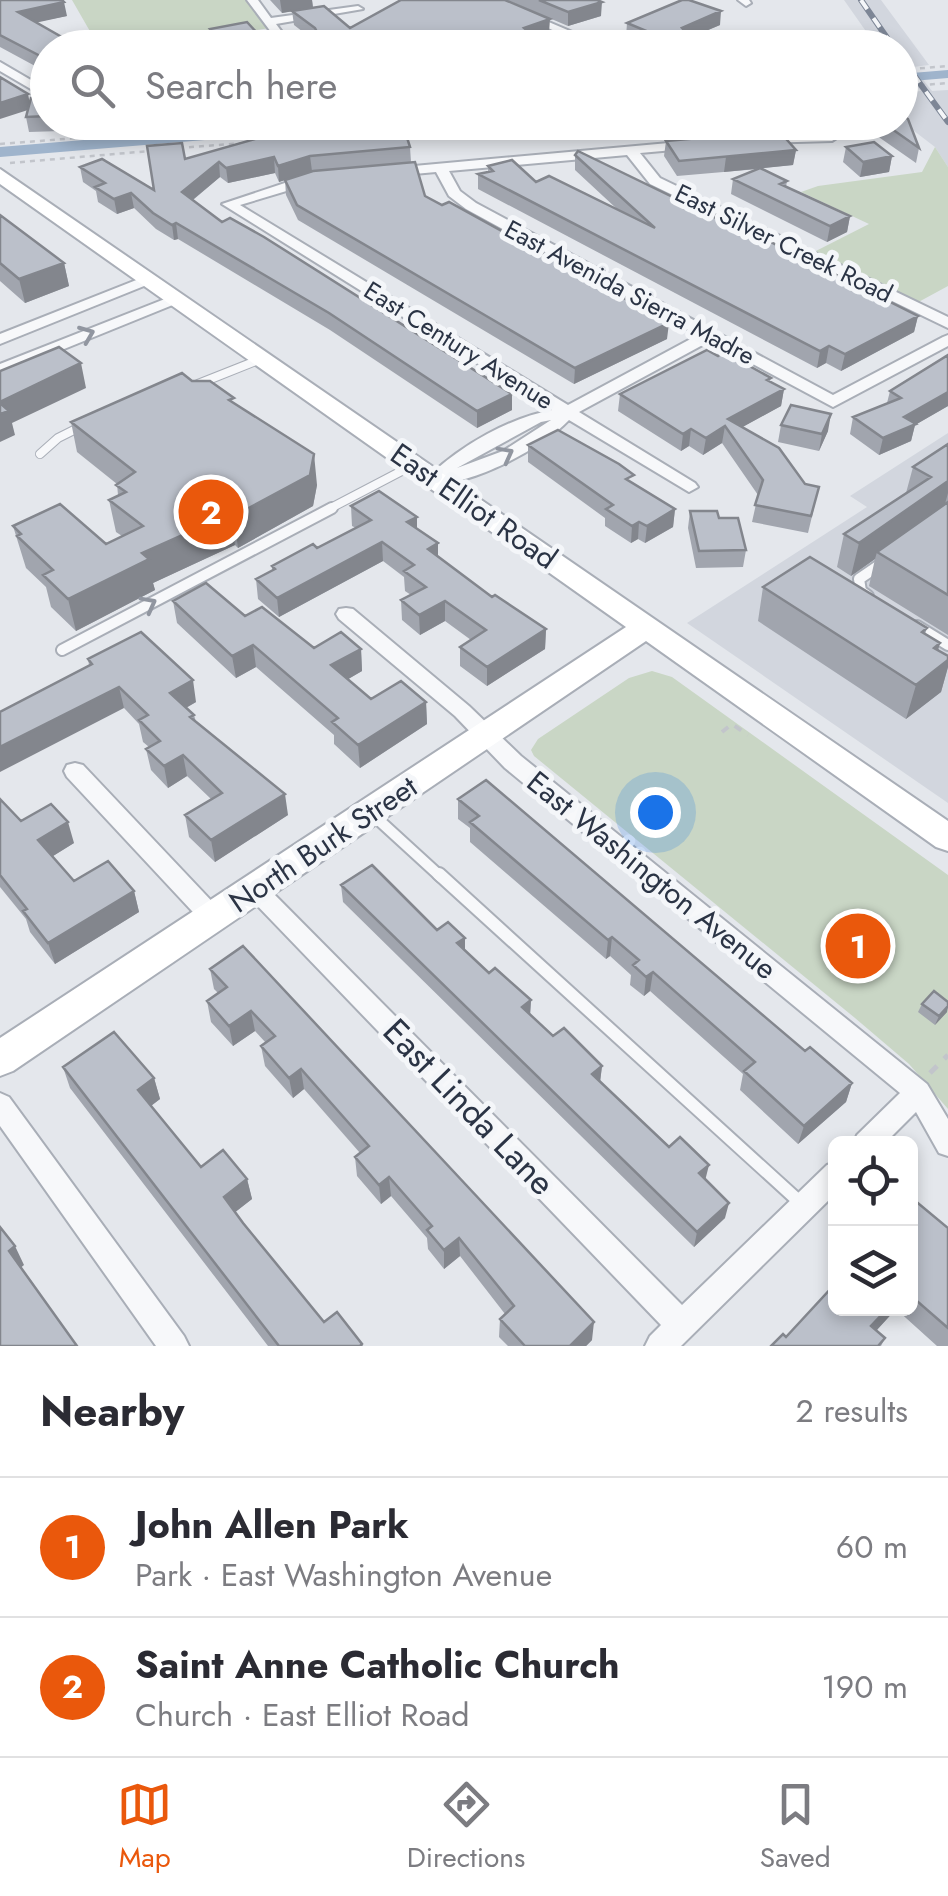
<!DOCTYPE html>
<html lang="en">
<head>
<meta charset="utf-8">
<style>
  :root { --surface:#fff; --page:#f7f7f7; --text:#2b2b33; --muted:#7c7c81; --line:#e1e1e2; --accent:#ea580c }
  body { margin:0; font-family:Jost,sans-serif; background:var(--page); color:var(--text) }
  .controls { position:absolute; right:30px; bottom:30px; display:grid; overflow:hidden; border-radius:15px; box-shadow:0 5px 15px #0003 }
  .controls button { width:90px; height:90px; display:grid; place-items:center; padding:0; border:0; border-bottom:2px solid var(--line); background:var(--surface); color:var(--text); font:50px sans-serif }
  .you { position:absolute; left:655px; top:812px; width:35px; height:35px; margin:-25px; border:8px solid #fff; border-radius:50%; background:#1a73e8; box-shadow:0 0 0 15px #1a73e833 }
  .badge { display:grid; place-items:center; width:65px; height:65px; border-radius:50%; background:var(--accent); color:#fff; font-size:32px; font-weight:700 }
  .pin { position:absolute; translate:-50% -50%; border:5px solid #fff; box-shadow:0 2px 10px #0006 }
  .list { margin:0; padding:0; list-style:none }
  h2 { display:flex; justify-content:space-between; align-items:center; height:130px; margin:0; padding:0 40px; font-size:42px }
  h2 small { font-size:32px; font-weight:400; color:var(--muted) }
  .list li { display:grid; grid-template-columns:65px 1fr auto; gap:30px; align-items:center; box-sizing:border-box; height:140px; padding:0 40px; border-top:2px solid var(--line) }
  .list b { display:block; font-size:38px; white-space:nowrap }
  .list p { margin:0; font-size:32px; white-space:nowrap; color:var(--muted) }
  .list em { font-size:32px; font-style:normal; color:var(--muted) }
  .icon { flex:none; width:55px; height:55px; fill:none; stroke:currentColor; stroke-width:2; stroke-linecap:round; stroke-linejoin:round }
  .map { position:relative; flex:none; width:948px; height:1346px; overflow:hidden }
  .search { position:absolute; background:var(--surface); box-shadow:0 5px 15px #0003; left:30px; right:30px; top:30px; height:110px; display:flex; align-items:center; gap:25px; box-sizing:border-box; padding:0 35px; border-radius:55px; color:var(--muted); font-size:38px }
  .sheet { height:410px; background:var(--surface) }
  nav { display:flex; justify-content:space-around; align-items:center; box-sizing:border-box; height:140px; border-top:2px solid var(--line); background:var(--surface); font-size:28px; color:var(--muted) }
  nav a { display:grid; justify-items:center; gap:5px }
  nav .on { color:var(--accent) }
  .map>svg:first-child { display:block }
</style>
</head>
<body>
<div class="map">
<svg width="948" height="1346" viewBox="0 0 948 1346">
  <rect width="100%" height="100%" fill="#e4e7ec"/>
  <path fill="#d2d6de" d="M844,0H881L929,65L913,67L932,91L948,90V167L935,147L901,121V93L921,91L901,68L900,48L877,47Z
    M948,433V803L687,623L867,507L850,496Z"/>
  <path fill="#c9d6c5" d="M72,0H252L276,27L147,47H99Z
    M935,147L948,167V286L913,305L808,255L869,224L801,192L818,186L922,172Z
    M652,671L672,677L948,875V1109L909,1064L855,1018L534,756L531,750L538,739L629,678Z"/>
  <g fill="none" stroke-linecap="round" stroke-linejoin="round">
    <path fill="#9fb4cc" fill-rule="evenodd" d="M948,70V78L900,82V74Z
      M298,122H367L360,127L0,157V147Z"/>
    <defs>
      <path id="lane-far2" d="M198,384L261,359
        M40,454L58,438L84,425
        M327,510L415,464"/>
      <path id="lane-far1" d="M868,596L861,591L859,579L881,564
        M917,626L948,645
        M62,650L332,508
        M371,813L441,877"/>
      <path id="lane" d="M439,874L803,1205"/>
      <path id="street" d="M247,0H258L271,18L358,6L363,9L276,24L294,48H283Z
        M483,0H497L610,48H594Z
        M738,0H749L751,3L746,6Z
        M0,62L48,90V99L0,71Z
        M836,134L838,137L832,141L760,143L754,139L760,135Z
        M691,141L697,145L696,148L640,153L660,178L948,317V328L650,184L627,155L449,171L460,191L476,203L833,395L943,337L948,335V346L833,407L710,341L579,412L695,483L698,487L689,492L569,420C543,448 468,488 430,483L427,479L430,475C462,445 509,418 552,410L222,204L303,177H313V183L240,205L568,405L698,335L466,209L449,196L436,172L392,176L385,172L392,168ZM551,420L503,451L457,468L541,422Z
        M149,275L156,279L154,282L0,344V334Z
        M175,295L182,299L180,302L0,375V364Z
        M346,608L353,609L469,706L521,756L927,1084L948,1119V1156L939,1153L916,1112L884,1144H853L857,1135L900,1093L505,768L455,716L339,619L336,614L339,609Z
        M75,763L83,765L221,911L225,918L221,925L213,927L205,925L67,777L64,771L67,765Z
        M256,881L264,884L682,1305L827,1165L836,1162V1193L681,1346H645L650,1336L661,1325L248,896L245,890L248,884Z
        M0,1093L9,1097L184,1336L189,1346H156L0,1126Z"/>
      <path id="secondary" d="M0,169L948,821V851L936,847L646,641L13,1071L0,1076V1038L626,627L0,184Z"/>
    </defs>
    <use href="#lane-far2" stroke="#a9aeb7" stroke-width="10"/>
    <use href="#lane-far1" stroke="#a9aeb7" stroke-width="14"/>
    <use href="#lane" stroke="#a9aeb7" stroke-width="16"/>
    <use href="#street" stroke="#a9aeb7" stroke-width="4"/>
    <use href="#secondary" stroke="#a9aeb7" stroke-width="4"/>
    <path stroke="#c2c5cb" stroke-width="2.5" stroke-dasharray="5 5" stroke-linecap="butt" d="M900,70L948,66
      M900,87L948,83
      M403,129L478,122
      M0,144L283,122
      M179,148L244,143
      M10,163L150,151"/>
    <path stroke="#c2c5cb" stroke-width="4" stroke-dasharray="8 8" stroke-linecap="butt" d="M722,732L732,724L748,735"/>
    <path stroke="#c2c5cb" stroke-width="5" stroke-dasharray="10 10" stroke-linecap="butt" d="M930,1073L948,1055"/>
    <use href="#lane-far2" stroke="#f7f8fa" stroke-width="8"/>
    <use href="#lane-far1" stroke="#f7f8fa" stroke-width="10"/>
    <use href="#lane" stroke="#f7f8fa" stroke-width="12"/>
    <use href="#street" fill="#f7f8fa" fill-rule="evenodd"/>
    <use href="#secondary" fill="#fff" fill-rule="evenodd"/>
    <defs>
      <path id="rail" d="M861,0L894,48
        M900,56L948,122"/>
    </defs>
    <use href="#rail" stroke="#7d8696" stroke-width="6"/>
    <use href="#rail" stroke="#f4f6f9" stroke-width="4" stroke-dasharray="11" stroke-linecap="butt"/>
  </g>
  <path fill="#a1a5ae" d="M0,0L67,16L36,22L48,48V73L0,47Z
    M270,0H312L313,8L350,28L549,33L536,37L565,48H318L316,42L294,25L292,11L282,13Z
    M507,0H597L601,16L568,26Z
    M627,23L720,25L691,37L695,41L694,48H651L626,37Z
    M210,29L271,48L212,42Z
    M48,98V122H63L61,131L29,132L26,117L30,103Z
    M83,122H122L85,125Z
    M664,122H767L765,131L667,140Z
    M860,122H900L919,148L916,163L860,124Z
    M351,128L387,130L410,147L411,162L425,196L667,339L574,384L298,220L286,195L285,180L279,182L275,173L228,183L220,177L193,200L222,222L512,410L477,428L330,330L178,239L174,240L156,229L134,208L117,214L98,202L96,191L83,182L80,167L154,190L185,159L352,131Z
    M666,141L796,150L793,165L762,168L787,181L786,187L850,216L847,232L827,242L731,194L733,179L758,169L677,176L664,156Z
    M846,147L892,156L889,172L860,177L843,162Z
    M575,155L711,215V212L918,316L914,332L841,371L826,363L817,368L478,189V174L488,172V166L617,209L575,170Z
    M0,215L64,263L69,286L25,303L0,281Z
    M948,355V406L915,425L911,441L879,455L850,434L853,417L887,403L890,391Z
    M771,378L770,381L784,389L781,406L742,427L805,484L819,487L808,533L752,522L758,495L722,443L703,455L689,446L681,451L618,411L620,394Z
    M192,381L234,403L317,485L313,506L238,548L235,545L153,583L155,590L76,631L51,607L46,587L26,568L13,526L106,544L122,536L116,532L109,500L118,495L117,484L77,452L71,422Z
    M781,425L828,431L819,451L778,442Z
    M948,444V635L869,586L875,559L851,576L837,567L844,534L906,493L913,467Z
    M528,445L633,484L675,509L673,527L645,543L638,539L631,543L605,526V518L528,462Z
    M351,506L417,529L438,556L492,597L546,629L545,649L487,686L460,666V647L471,640L445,621L420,635L402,620L401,600L411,595L405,591L404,577L383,561L279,617L258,599L256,579L272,571V566L317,548L356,528L352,526Z
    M690,511L719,518L746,550L743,567L696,568L688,528Z
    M763,587L927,628L925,634L948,660V667L941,692L906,719L758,621Z
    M173,601L245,616L314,648L361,649L362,671L348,679L371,699L426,702L427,724L360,768L334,744V735L256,667L236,678L177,623Z
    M88,659L196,702L186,708L194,715L196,722L288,815L215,862L189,837L185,815L211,799L187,776L168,788L151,770L146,749L149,747L143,742L139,724L124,708L89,665Z
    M0,799L21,821L74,843L53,856L74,881L134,891L139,912L55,964L30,932L26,919L0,887Z
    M458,799L805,1051L852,1083L846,1102L798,1144L740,1090L743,1074L650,991L644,996L630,985L631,975L610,956L606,959L470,842V828L458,819Z
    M341,885L437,930L465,938V951L489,973L531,1000L530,1014L553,1036L602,1066L600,1082L706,1180L725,1218L694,1247L343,902Z
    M210,969L592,1340L586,1346H508L499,1337L500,1319L505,1314L460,1256L444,1269L428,1249L427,1238L391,1196L381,1204L357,1176L355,1157L360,1153L304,1089L293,1098L265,1066L261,1046L266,1043L255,1031L233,1046L211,1022L207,1001L218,993L214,989Z
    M948,1002L947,1012L935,1025L918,1012L922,1004Z
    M63,1067L154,1078L160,1099L151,1106L201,1167L247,1179L252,1199L235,1212L324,1322L362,1344L363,1346H268L70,1088Z
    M910,1201L948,1228V1346H937L896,1309L876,1331L885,1338L881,1346H771L836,1308H910Z"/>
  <path fill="#83868d" d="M280,0H312L313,8L282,13Z
    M64,2L67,16L21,26L18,12Z
    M602,2L601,16L568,26V12Z
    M721,11L720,25L680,42L682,28Z
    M550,19L549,33L523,42L524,28Z
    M695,41L694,48H675V43Z
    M28,94L31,109L0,119V103Z
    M796,150L793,165L724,172L726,157Z
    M310,156L312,171L279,182L278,166Z
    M892,156L889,172L860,177L863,162Z
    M274,157L275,173L228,183L226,168Z
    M219,162L220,177L184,207L182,192Z
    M131,193L134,208L117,214L114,199Z
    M850,216L847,232L827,242L830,226Z
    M176,223L178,239L174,240L172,225Z
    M64,263L69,286L25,303L19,279Z
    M918,316L914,332L841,371L845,354Z
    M669,323L667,339L574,384L575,368Z
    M829,346L826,363L817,368L820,351Z
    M81,363L86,388L12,423L15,435L0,442V402Z
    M784,389L781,406L730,434L728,419Z
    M948,392V406L915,425L911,441L879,455L883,438L904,417Z
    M512,394V410L477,428V411Z
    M831,414L828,431L819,451L822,434Z
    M725,426L722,443L703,455L706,438Z
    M691,429L689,446L681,451L683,434Z
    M314,454L317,485L313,506L238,548L234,516Z
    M948,481V493L943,511L877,552L875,559L851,576L859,543Z
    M675,509L673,527L645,543L647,526Z
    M230,514L235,545L153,583L155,590L76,631L68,599L142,553Z
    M417,517V536L407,522Z
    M639,522L638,539L631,543L632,526Z
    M382,542L383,561L279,617L277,598Z
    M438,543V563L428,549Z
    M445,601V621L420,635L419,615Z
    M546,629L545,649L487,686V667Z
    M940,643L932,673L948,660V667L941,692L906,719L916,685L934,648Z
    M253,645L256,667L236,678L232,656Z
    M361,649L362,671L333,688L331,665Z
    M193,680L196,702L175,714L170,693Z
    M119,687L124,708L0,772V747Z
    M426,702L427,724L360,768L358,745Z
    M183,755L187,776L168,788L164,766Z
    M285,794L288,815L215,862L211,840Z
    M68,822L74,843L45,861L38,840Z
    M134,891L139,912L55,964L48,943Z
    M612,937L610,956L606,959L608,940Z
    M465,938V955L457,943Z
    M653,972L650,991L644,996L646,977Z
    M531,1000L530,1016L522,1007Z
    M948,1006L947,1012L935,1025L939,1016Z
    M251,1011L255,1031L233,1046L229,1026Z
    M602,1066L600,1082L592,1074Z
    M301,1069L304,1089L293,1098L289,1078Z
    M154,1078L160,1099L144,1111L138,1090Z
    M852,1083L846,1102L798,1144L804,1126Z
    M709,1165L705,1181L699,1173Z
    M389,1177L391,1196L381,1204L379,1185Z
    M247,1179L252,1199L229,1217L224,1197Z
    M729,1203L725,1218L694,1247L697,1232Z
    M459,1238L460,1256L444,1269V1250Z
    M15,1246L24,1265L18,1270L9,1251Z
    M888,1308H897L863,1345L871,1326Z
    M594,1322L592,1340L586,1346H570Z"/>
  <path fill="#bbc0ca" stroke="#83868d" stroke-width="2.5" d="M0,0H62L64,2L18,12L81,48H48V60L0,35Z
    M401,0H505L550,19L524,28L533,36L565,48H325L315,28L292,11L324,6L350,28Z
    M539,0H597L602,2L568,12Z
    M682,0H689L721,11L682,28L695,41L675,43L627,23Z
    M247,22L271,48H182L221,41L210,29Z
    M0,77L28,94L0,103Z
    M31,98H48V116L26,117Z
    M900,114L908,119L919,148L882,122H900Z
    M668,122H697L668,125Z
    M385,125L387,130L404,128L410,147L310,156L278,166L274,157L226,168L219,162L182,192L222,222L230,218L264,237L512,394L477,411L329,313L176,223L172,225L153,213L131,193L114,199L95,187L105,183L80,167L102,159L154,190L147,146L182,143L185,159L262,137L353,131L351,128Z
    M779,131L796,150L679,161L666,141Z
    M874,142L892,156L863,162L846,147Z
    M578,151L714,217L711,212L918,316L845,354L829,346L820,351L478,174L493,171L488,166L512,160L536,182L549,176L655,228L575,155Z
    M415,162L425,196L442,205L449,202L669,323L575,368L297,205L285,180L313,171Z
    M760,168L787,181L780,184L850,216L830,226L733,179Z
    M0,215L64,263L19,279L0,263Z
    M59,347L81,363L0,402V371Z
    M707,350L718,356L724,352L771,378L767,380L784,389L728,419L779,448L805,484L819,487L811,516L755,505L763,480L725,426L706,438L691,429L683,434L620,394Z
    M948,355V392L904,417L916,424L883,438L853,417L901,398L890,391Z
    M182,373L192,381H210L234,398L229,400L314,454L310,475L234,516L230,514L142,553L149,559L68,599L43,575L53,570L17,536L21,534L13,526L60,504L106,544L143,526L109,500L126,492L116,485L135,472L71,422Z
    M0,403L9,411L0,414Z
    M791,405L831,414L822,434L781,425Z
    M558,430L619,464L634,475L626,479L675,509L647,526L639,522L632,526L606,509L613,505L528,445Z
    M948,444V481L859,543L844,534L931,477L913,467Z
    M379,491L417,517L407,522L438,543L428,549L492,597L495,595L546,629L487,667L460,647L486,630L445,601L419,615L401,600L426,587L404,571L414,565L382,542L277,598L256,579L275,569L272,566L313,544L317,548L371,520L351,506Z
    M948,502V595L877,552Z
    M690,511H717L719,518H738L746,550L699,551Z
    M810,557L927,628L922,632L940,643L934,648L948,656V660L916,685L763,587Z
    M206,583L245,616L262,607L314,648L341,632L361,649L331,665L371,699L401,681L426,702L358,745L332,722L338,718L253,645L232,656L173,601Z
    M141,632L193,680L170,693L194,715L190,717L285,794L211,840L185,815L222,793L183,755L164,766L146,749L160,741L139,720L148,715L119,687L0,747V712L92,664L88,659Z
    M486,780L805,1051L810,1047L852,1083L804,1126L744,1071L755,1062L653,972L646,977L633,965L639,960L612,937L608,940L470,822L479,816L458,799Z
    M0,799L21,821L51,804L68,822L38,840L74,881L108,861L134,891L48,943L23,911L27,909L0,875Z
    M372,865L437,930L448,922L465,938L457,943L489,973L495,968L531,1000L522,1007L553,1036L564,1028L602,1066L592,1074L669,1147L680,1137L709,1165L699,1173L729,1203L697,1232L341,885Z
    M243,946L594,1322L570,1346H525L500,1319L514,1306L459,1238L444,1250L427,1230L432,1226L389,1177L379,1185L355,1157L369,1146L301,1069L289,1078L261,1046L275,1036L251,1011L229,1026L207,1001L227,987L210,969Z
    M934,991L948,1002V1006L939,1016L922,1004Z
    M114,1032L154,1078L138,1090L201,1167L223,1150L247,1179L224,1197L243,1223L324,1322L337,1312L362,1344L360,1346H279L63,1067Z
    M913,1199L948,1228V1328L910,1295V1201Z
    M0,1227L15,1246L9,1251L77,1346H0Z
    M836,1283V1308H888L871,1326L885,1338L878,1346H771L783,1334L786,1337Z"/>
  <defs><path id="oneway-chevron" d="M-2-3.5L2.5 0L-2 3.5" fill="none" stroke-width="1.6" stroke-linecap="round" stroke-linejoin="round" transform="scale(2.5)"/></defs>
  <g stroke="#9196a0">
    <use href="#oneway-chevron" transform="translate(87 334) rotate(-22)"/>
    <use href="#oneway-chevron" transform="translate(506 454) rotate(-28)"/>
    <use href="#oneway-chevron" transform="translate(149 604) rotate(-28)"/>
  </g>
  <g text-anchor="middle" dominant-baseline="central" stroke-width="10" stroke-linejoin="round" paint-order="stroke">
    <g font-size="25" fill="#2b3445" stroke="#f4f6f9">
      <text transform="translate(784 243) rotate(26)">East Silver Creek Road</text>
      <text transform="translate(630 292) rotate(28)">East Avenida Sierra Madre</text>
      <text transform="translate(459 345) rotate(32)">East Century Avenue</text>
    </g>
    <g font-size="30" fill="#2b3445" stroke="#f4f6f9">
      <text transform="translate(474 506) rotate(35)">East Elliot Road</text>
      <text transform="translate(323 844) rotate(-34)">North Burk Street</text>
      <text transform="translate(652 875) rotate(39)">East Washington Avenue</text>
    </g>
    <g font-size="35" fill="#2b3445" stroke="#f4f6f9">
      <text transform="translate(469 1107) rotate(46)">East Linda Lane</text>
    </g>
  </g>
</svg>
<div class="controls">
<button><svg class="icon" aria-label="locate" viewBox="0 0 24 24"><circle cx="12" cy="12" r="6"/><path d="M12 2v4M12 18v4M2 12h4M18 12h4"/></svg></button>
<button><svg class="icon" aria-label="layers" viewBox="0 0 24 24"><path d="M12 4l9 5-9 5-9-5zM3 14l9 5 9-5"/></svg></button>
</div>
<div class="you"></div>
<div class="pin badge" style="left:858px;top:946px">1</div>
<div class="pin badge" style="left:211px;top:512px">2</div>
<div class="search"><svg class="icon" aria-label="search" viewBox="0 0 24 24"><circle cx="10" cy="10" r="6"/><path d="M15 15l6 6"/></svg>Search here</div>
</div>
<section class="sheet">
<h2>Nearby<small>2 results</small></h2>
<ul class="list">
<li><span class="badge">1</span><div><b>John Allen Park</b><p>Park · East Washington Avenue</p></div><em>60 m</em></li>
<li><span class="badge">2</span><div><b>Saint Anne Catholic Church</b><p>Church · East Elliot Road</p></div><em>190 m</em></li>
</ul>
</section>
<nav>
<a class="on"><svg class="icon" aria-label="map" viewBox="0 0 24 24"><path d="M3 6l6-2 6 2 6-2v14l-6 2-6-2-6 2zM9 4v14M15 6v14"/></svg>Map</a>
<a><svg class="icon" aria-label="directions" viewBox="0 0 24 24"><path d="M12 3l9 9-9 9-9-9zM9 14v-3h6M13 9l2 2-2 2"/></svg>Directions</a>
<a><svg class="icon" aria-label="saved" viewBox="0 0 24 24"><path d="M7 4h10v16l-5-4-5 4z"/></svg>Saved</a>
</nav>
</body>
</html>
